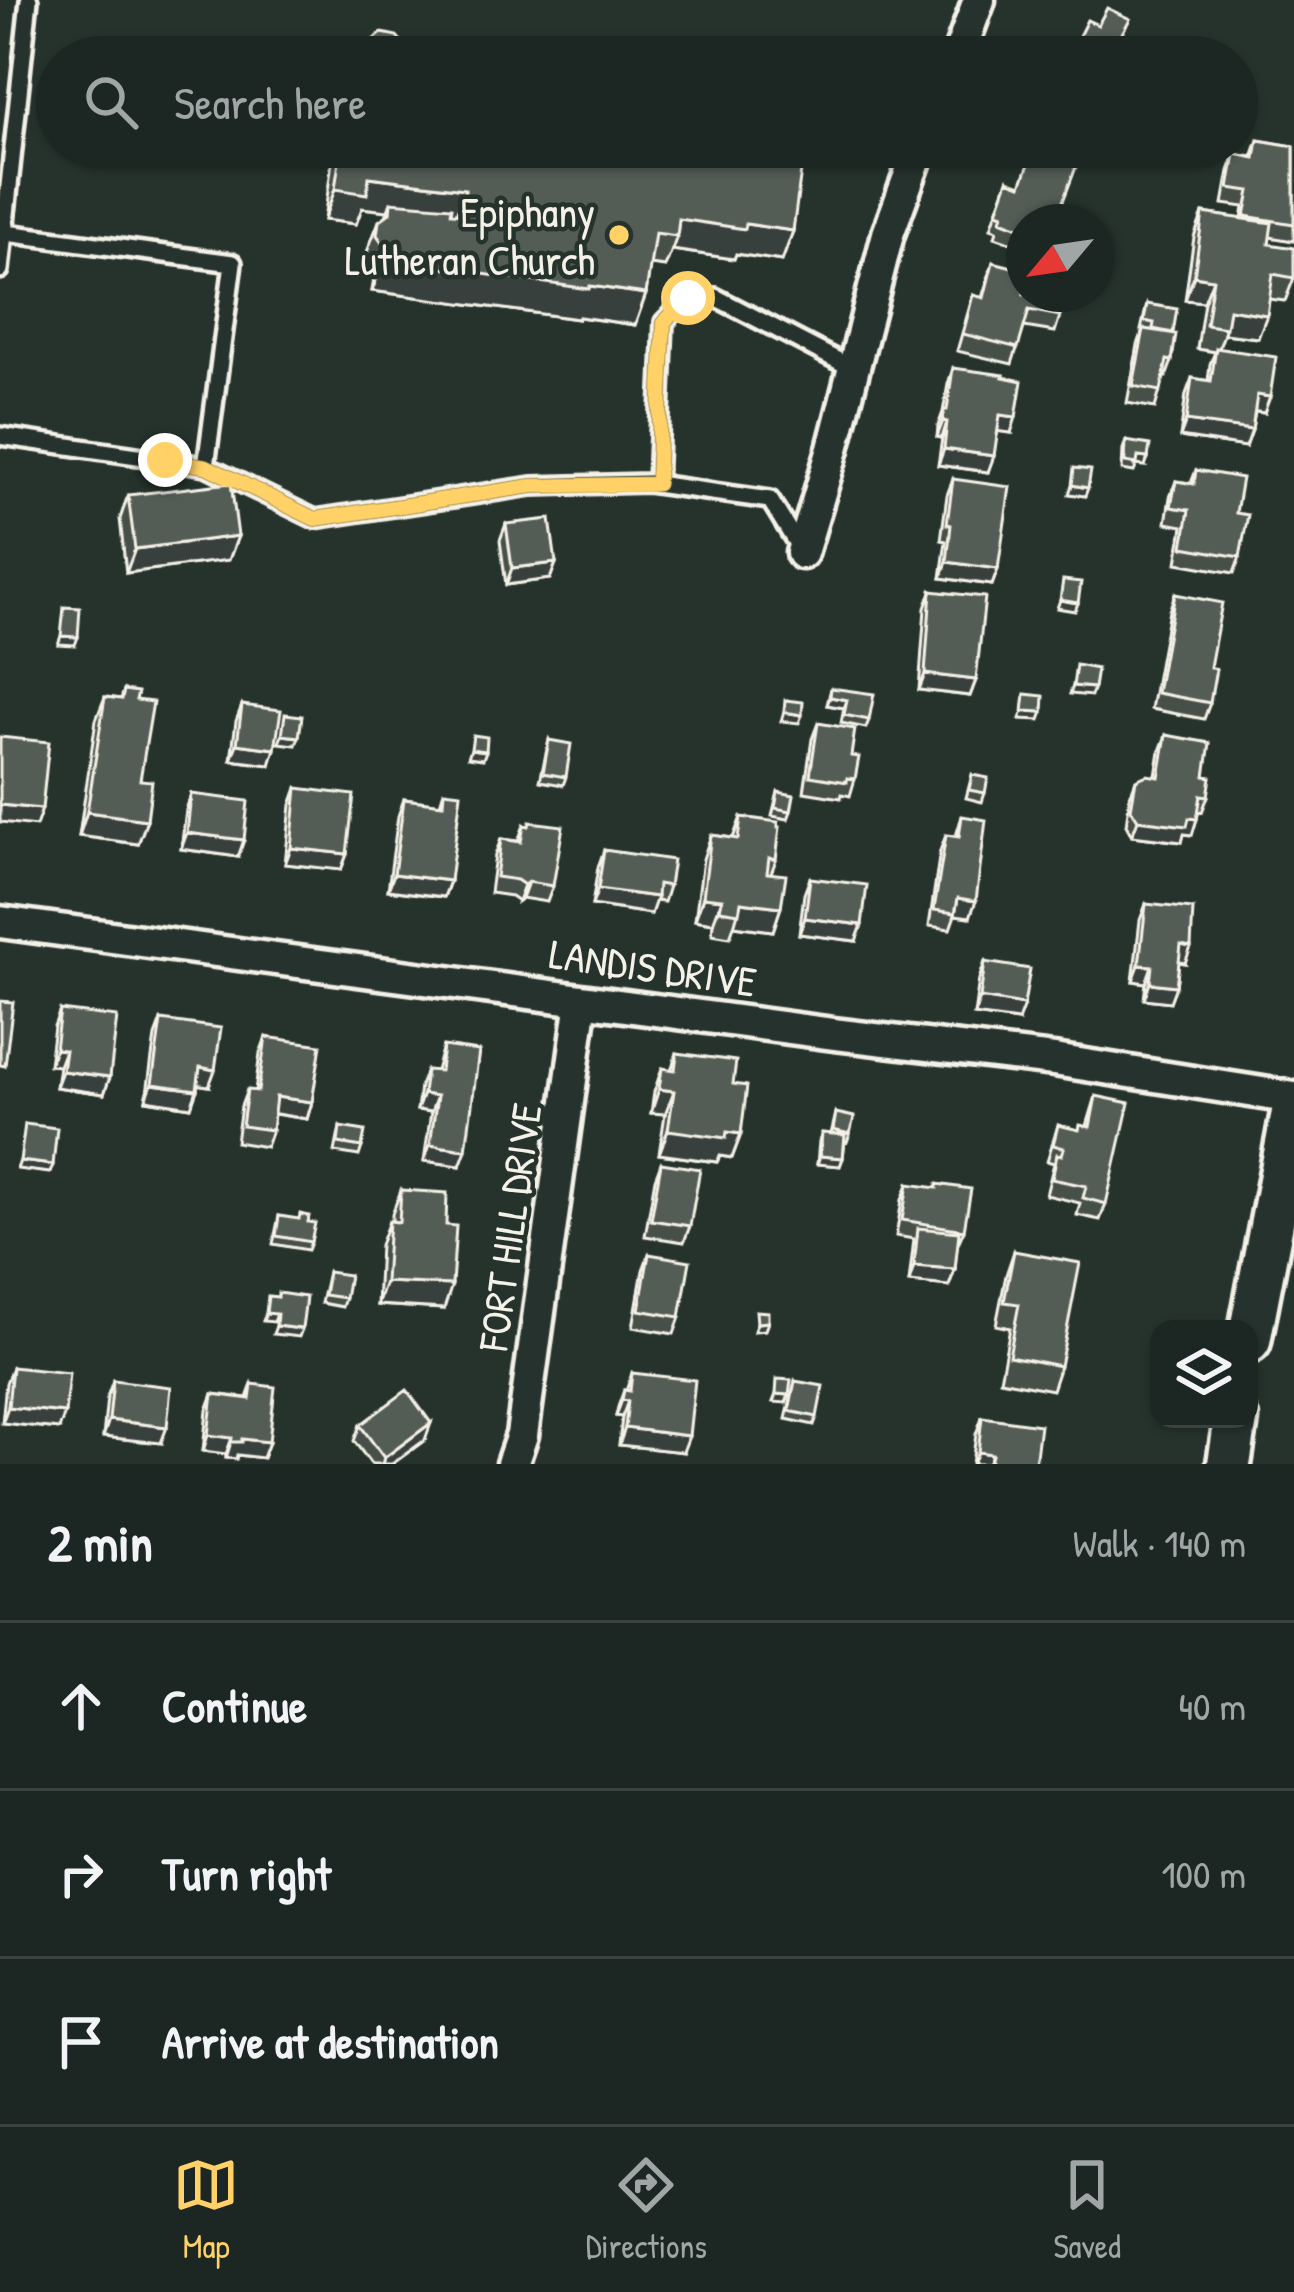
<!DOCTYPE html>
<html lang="en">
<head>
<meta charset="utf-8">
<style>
  :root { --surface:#1c2622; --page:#29322f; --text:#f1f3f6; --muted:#a0a5a5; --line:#3a4340; --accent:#ffd166 }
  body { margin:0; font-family:"Patrick Hand",sans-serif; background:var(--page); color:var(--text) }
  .controls { position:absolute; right:36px; bottom:36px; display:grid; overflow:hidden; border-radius:24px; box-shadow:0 3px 9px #0004 }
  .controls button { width:108px; height:108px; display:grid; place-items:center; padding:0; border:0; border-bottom:3px solid var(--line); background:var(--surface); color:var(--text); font:60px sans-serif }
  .compass { position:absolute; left:1006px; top:204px; width:108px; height:108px; border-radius:50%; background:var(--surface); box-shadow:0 3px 9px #0004; rotate:241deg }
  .stop { position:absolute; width:36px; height:36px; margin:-27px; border:9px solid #ffd166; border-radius:50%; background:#fff }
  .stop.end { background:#ffd166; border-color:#fff; box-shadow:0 3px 12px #0008 }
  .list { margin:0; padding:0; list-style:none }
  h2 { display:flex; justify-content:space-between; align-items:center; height:156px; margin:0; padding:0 48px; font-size:51px }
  h2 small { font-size:39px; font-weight:400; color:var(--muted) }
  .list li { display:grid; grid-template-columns:78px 1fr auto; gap:36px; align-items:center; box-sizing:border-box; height:168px; padding:0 48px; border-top:3px solid var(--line) }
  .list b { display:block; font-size:45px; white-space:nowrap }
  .list em { font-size:39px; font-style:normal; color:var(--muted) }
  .icon { flex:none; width:66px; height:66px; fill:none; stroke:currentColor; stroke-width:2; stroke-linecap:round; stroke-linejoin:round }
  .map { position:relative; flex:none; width:1294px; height:1464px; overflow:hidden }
  .search { position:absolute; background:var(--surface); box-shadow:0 3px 9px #0004; left:36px; right:36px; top:36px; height:132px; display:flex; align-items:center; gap:30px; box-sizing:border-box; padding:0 42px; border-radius:66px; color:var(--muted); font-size:45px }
  .sheet { height:660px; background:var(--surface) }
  nav { display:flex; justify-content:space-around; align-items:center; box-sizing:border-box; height:168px; border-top:3px solid var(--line); background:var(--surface); font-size:33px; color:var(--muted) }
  nav a { display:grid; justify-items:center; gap:6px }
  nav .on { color:var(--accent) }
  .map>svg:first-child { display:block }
</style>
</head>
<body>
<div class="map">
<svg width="1294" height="1464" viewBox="0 0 1294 1464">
  <rect width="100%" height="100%" fill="#26332d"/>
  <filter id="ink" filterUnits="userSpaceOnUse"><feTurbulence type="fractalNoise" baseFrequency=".00833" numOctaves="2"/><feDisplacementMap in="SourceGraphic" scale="24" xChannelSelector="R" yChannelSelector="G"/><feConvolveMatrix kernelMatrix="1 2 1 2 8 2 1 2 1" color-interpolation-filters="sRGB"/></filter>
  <g filter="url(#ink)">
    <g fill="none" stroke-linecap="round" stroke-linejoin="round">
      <defs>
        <path id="service" d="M6,233L233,263L206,466
          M0,270L29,0
          M0,436L206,466L315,519L532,486L648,483L770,500L802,552
          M657,484L664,322L688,298L715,297L852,368"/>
        <path id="minor" d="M958,57L979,0
          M802,553L833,449L888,234L920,147
          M0,922L834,1034L1054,1060L1294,1098
          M512,1464L522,1435L582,1000"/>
        <path id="secondary" d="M1249,1341L1294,1108
          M1229,1464L1236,1419"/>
      </defs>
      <use href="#service" stroke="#f4f1e8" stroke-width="24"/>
      <use href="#minor" stroke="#f4f1e8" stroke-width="39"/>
      <use href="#secondary" stroke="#f4f1e8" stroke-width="51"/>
      <use href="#service" stroke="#26332d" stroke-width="15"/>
      <use href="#minor" stroke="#26332d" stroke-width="30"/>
      <use href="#secondary" stroke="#26332d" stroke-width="42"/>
    </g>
    <path fill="#474f49" stroke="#f4f1e8" stroke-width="3" d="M1258,140L1294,146V238L1293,241L1270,237L1269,244L1294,278L1285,301L1269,299L1258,338L1224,334L1219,348L1264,413L1255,412L1252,430L1246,447L1180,437L1186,394L1192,378L1208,381L1210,364L1215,352L1197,349L1204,302L1185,300L1194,237L1203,213L1242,219L1244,207L1223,204L1229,171L1235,154L1252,157Z
      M334,147H797L793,231L782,261L736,254L734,259L672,250L665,267L650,265L646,294L635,325L579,317L578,319L372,291L374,277L366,266L367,252L379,221L386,216L388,211L362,208L356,224L324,220Z
      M1008,180L1024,222V247L995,237L997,230L991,228Z
      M993,262L1060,316L1055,332L1024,327L1012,364L957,351L973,295L982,298Z
      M1147,304L1173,334L1172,361L1166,377H1164L1155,408L1127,403L1138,345L1143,330H1141Z
      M953,368L1011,433L998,431L988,472L938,465L942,438L937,437L938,426L943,412L948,384Z
      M1126,441L1145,466L1137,465L1134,472L1122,470L1123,449Z
      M1196,470L1236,513L1240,557L1234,573L1177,563L1183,526L1166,523L1170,497L1176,481L1191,483Z
      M953,479L998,569L992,585L941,578L946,541L941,540L947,495Z
      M128,495L238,536L229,560L126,573L120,519Z
      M506,524L556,563L550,579L506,585L500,540Z
      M931,591L976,680L970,696L919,690L925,608Z
      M1175,594L1210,667V703L1204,719L1151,709L1169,611Z
      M831,688L869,720L866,728L841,723L844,708L827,705Z
      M124,690L136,700L140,780L147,820L138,844L79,836L96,720L105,697L121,699Z
      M242,705L270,765L231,760L236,721Z
      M818,723L851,756L855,779L850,796L842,794L841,798L804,792L812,739Z
      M1166,735L1205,776L1208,796L1202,812L1199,811L1192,835L1184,834L1182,842L1132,836L1126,825L1130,796L1136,780L1156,776L1160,751Z
      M549,740L566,777L563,785L540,781Z
      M972,775L985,793L982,802L966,798Z
      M297,788L347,854L341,870L285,864L291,805Z
      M444,791L450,881L444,897L388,890L398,816L404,799L440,804Z
      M778,792L791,811L788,819L772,816Z
      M191,794L238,857L181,849L186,810Z
      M962,816L970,917L955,915L950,929L929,926L940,851L946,835L956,836Z
      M741,817L776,860L771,873L781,907L773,931L734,926L730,937L712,934L713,923L695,920L703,859L711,835L733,838Z
      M524,825L553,886L547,902L522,898L518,901L511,896L490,893L495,855L501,839L518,841Z
      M604,850L669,886L664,902L655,901L651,914L592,905L598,867Z
      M810,878L856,941L799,934L804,894Z
      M1146,904L1185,963L1179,962L1176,986L1170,1002L1144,999L1146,983L1133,981L1140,920Z
      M985,962L1018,1021L974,1015L979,979Z
      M60,1010L110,1077L104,1094L56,1087L59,1066L49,1065L54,1026Z
      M161,1020L209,1086L198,1084L191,1107L146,1100L155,1036Z
      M266,1037L312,1102L307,1119L274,1114L272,1130L266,1147L236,1142L241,1106L247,1090L255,1091L260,1053Z
      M443,1046L460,1166L424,1161L431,1112L417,1110L420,1086L426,1070L436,1071Z
      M677,1053L733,1084L741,1134L732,1158L720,1156L717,1162L659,1154L665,1114L651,1113L654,1092L662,1068L671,1070Z
      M1096,1096L1106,1204L1100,1220L1077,1215L1080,1203L1046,1195L1054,1163L1047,1161L1058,1125L1078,1130L1087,1126Z
      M836,1113L850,1134L847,1142L845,1141L843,1158L840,1166L817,1164L819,1141L822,1133L831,1134Z
      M340,1127L362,1147L359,1156L335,1152Z
      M661,1163L690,1226L684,1242L645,1236L655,1179Z
      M908,1184L964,1230L957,1246L955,1269L949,1286L909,1282L914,1239L896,1236L902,1200Z
      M401,1190L444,1309L377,1305L380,1245L389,1221H392V1214Z
      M279,1216L308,1222L311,1242L308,1250L273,1244Z
      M1014,1251L1060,1366L1052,1390L1000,1380L1010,1328L996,1325L1006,1275Z
      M649,1254L680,1317L674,1334L633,1327L643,1270Z
      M328,1272L345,1298L342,1307L321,1303Z
      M12,1367L59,1429L2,1423L6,1383Z
      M632,1373L683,1452L619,1445L622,1417L616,1416L618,1407L624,1390L626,1391Z
      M113,1380L161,1443L103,1437L107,1397Z
      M795,1381L817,1417L814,1425L786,1419Z
      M252,1384L269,1442L263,1458L237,1455L236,1459L226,1458V1454L203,1451L207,1410L213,1394L247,1398Z
      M982,1417L1035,1464H972L976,1434Z
      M360,1425L425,1440L392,1464H371L354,1441Z"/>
    <path fill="#39403c" stroke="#f4f1e8" stroke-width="3" d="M1176,147H1204L1202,152L1175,149Z
      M369,177L465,189L454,220L391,202L388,211L362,208L356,224L324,220L335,189Z
      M679,219L746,224L793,231L782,261L736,254L734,259L672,250L677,236Z
      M384,260L590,286L646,294L635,325L579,317L578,319L372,291Z
      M1194,276L1213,279L1204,302L1185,300Z
      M1229,309L1267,315L1258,338L1224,334Z
      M1257,395L1270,397L1264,413L1251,411Z
      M1000,415L1016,417L1011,433L994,431Z
      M943,421L947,422L942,438L937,437Z
      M1186,421L1252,430L1246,447L1180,437Z
      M944,449L994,456L988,472L938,465Z
      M1138,457L1148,458L1145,466L1135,465Z
      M1072,485L1088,488L1085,496L1069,494Z
      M238,536L229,560L126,573L135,549Z
      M947,562L998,569L992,585L941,578Z
      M556,563L550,579L506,585L512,568Z
      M1060,600L1078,603L1075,611L1057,608Z
      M61,636L78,637L75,645L58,644Z
      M925,674L976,680L970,696L919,690Z
      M1073,686L1094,688L1091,696L1070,694Z
      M830,697L847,700L844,708L827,705Z
      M1023,711L1043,712L1040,720L1020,719Z
      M784,712L802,715L799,723L781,721Z
      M282,735L299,737L296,745L279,743Z
      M237,744L275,749L270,765L231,760Z
      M471,749L486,751L483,759L468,757Z
      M0,805L42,809L36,826L0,822Z
      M87,812L147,820L138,844L79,836Z
      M1189,818L1197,819L1192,835L1184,834L1182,842L1132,836L1138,820Z
      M187,833L244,840L238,857L181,849Z
      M291,848L347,854L341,870L285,864Z
      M394,874L450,881L444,897L388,890Z
      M528,882L522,898L518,901L524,885Z
      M598,889L657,897L651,914L592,905Z
      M703,897L722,899L713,923L695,920Z
      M958,898L976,901L970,917L955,915Z
      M741,902L781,907L773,931L734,926Z
      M805,918L862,925L856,941L799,934Z
      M1181,945L1191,947L1185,963L1175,961Z
      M1139,965L1152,966L1146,983L1133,981Z
      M1150,983L1176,986L1170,1002L1144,999Z
      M980,998L1024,1005L1018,1021L974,1015Z
      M55,1049L65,1050L59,1066L49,1065Z
      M200,1067L215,1070L209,1086L194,1084Z
      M62,1071L110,1077L104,1094L56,1087Z
      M152,1084L197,1090L191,1107L146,1100Z
      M659,1089L674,1091L665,1114L651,1113Z
      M423,1094L437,1096L431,1112L417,1110Z
      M276,1097L312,1102L307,1119L270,1113Z
      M668,1130L727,1132L741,1134L732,1158L720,1156L717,1162L659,1154Z
      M430,1145L466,1150L460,1166L424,1161Z
      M820,1156L843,1158L840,1166L817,1164Z
      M20,1161L53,1165L50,1173L17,1169Z
      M914,1266L955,1269L949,1286L909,1282Z
      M385,1282L452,1285L444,1309L377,1305Z
      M266,1313L277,1314L274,1322L263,1321Z
      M768,1322L765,1330L754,1331L757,1323Z
      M276,1326L302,1329L299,1337L273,1334Z
      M776,1394L789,1395L786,1403L773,1402Z
      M622,1400L628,1401L622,1417L616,1416Z
      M8,1407L65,1413L59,1429L2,1423Z
      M109,1420L167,1427L161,1443L103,1437Z
      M431,1423L425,1440L392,1464H382L384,1458Z
      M625,1428L689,1436L683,1452L619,1445Z
      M208,1435L232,1438L226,1454L203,1451Z
      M242,1439L269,1442L263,1458L237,1455L236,1459L226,1458L231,1442Z
      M978,1452L992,1454L988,1464H973Z"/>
    <path fill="#525c55" stroke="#f4f1e8" stroke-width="3" d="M1107,8L1130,19L1120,37L1134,44L1127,57H1065L1066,55L1063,54L1070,39L1076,42L1087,20L1098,25Z
      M382,33L397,36L406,47L405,57H348V54L368,57L370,42Z
      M1258,140L1294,146V224L1245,216L1250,191L1229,188L1235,154L1255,158Z
      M341,147H797L804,148L793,231L746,224L745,229L679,219L677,236L655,233L646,294L590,286L589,289L384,260L385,246L377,235L379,221L390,213L391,202L452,207L451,213L463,214L465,189L369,177L367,194L335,189Z
      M1034,151L1076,167L1055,222H1024V229L1001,220L1003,214L997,212L1008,180L1021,185Z
      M1203,213L1272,223L1269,244L1294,248V278L1273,274L1267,315L1229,309L1226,328L1206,325L1213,279L1194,276Z
      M993,262L1024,270V294H1066L1060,316L1029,310L1018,348L963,334L973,295L984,298Z
      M1147,304L1177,309L1173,333L1153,329L1154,323L1144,321Z
      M1144,329L1176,334L1172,361L1167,360L1161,391L1133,386Z
      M1216,348L1276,357L1270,397L1257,395L1252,430L1186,421L1192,378L1211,381Z
      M953,368L1004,375L1003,377L1022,381L1016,417L1000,415L994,456L944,449L947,422L943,421L944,410H947Z
      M1126,441L1150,445L1148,458L1138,457L1137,464L1125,462Z
      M1074,468L1091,470L1088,488L1072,485Z
      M1196,470L1242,478L1236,513L1248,515L1240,557L1183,547L1189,510L1171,507L1176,481L1194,484Z
      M953,479L1010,487L998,569L947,562L951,525L947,524Z
      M231,483L238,536L135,549L128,495Z
      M550,519L556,563L512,568L506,524Z
      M1063,580L1081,582L1078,603L1060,600Z
      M931,591L985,597L976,680L925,674Z
      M1175,594L1222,603L1210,667L1216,669L1210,703L1157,693Z
      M64,607L80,608L78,637L61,636Z
      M1076,665L1097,669L1094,688L1073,686Z
      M831,688L874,694L869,720L844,715L847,700L830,697Z
      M124,690L138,692L136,700L153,702L140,780L152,781L147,820L87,812L105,697L122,699Z
      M1025,694L1044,696L1043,712L1023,711Z
      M785,700L803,702L802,715L784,712Z
      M242,705L281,710L275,749L237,744Z
      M285,714L302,716L299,737L282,735Z
      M818,723L855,729L851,756L859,757L855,779L847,778V782L810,776Z
      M473,735L487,737L486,751L471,749Z
      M1166,735L1210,743L1205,776L1211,777L1208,796L1201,795L1197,819L1189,818L1187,826L1138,820L1131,809L1136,780L1147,775L1159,777Z
      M0,737L49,742L42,809L0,805Z
      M549,740L571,744L566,777L543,773Z
      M972,775L988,778L985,793L969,790Z
      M297,788L354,795L347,854L291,848Z
      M444,791L461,793L450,881L394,874L404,799L443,804Z
      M778,792L794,795L791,811L775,808Z
      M191,794L248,801L244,840L187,833Z
      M962,816L986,820L976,901L958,898L955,913L934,910L946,835L959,837Z
      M741,817L778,822V827H780L776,860L769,858L767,873L786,875L781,907L741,902L739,913L720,910L722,899L703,897L711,835L738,839Z
      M530,822L563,826L553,886L528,882L524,885L517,880L496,877L501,839L521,842L524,825L529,826Z
      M604,850L673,860L669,886L658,884L657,897L598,889Z
      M810,878L867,885L862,925L805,918Z
      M1146,904L1193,909L1191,947L1181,945L1176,986L1150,983L1152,966L1139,965Z
      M985,962L1030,969L1024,1005L980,998Z
      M0,1001L13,1002L5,1066L0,1065Z
      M60,1010L117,1017L110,1077L62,1071L65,1050L55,1049Z
      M161,1020L221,1028L215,1070L200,1067L197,1090L152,1084Z
      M266,1037L321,1045L312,1102L276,1097L272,1130L242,1126L247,1090L258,1091Z
      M443,1046L479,1051L466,1150L430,1145L437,1096L423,1094L426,1070L440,1071Z
      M677,1053L736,1061L733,1084L747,1086L741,1134L727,1132L726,1138L668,1130L674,1091L659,1089L662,1068L675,1070Z
      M1096,1096L1129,1103L1106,1204L1083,1198L1086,1186L1052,1179L1057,1154L1062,1155L1064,1148L1053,1145L1058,1125L1079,1130L1080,1125L1090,1127Z
      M836,1113L854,1117L850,1134L833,1130Z
      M25,1124L57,1128L53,1165L20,1161Z
      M340,1127L365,1131L362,1147L338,1143Z
      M822,1133L845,1135L843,1158L820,1156Z
      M661,1163L700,1169L690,1226L651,1220Z
      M908,1184L937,1188V1184L971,1189L964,1230L902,1220Z
      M401,1190L447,1193L446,1225L456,1226L452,1285L385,1282L389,1221L399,1222Z
      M300,1214L309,1216L308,1222L315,1223L311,1242L276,1236L279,1216L299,1219Z
      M918,1228L959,1232L955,1269L914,1266Z
      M1014,1251L1080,1263L1060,1366L1009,1356L1019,1304L1004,1302Z
      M649,1254L690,1261L680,1317L639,1310Z
      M328,1272L349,1275L345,1298L324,1295Z
      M278,1293L306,1297L302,1329L276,1326L277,1314L266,1313L268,1296L278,1297Z
      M756,1311L768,1312V1322L757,1323Z
      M12,1367L69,1373L65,1413L8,1407Z
      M632,1373L695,1380L689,1436L625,1428L628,1401L622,1400L624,1390L630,1391Z
      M777,1379L791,1380L789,1395L776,1394Z
      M113,1380L171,1387L167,1427L109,1420Z
      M795,1381L823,1386L817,1417L789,1411Z
      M252,1384L275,1387L269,1442L242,1439V1442H231L232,1438L208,1435L213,1394L250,1399Z
      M407,1390L431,1423L384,1458L360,1425Z
      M982,1417L1040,1425L1035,1464H990L992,1454L978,1452Z"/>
  </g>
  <g fill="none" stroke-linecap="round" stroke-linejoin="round" filter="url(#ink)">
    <path stroke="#ffd166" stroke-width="15" d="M165,460L206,466L315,519L532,486L657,484L664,322L688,298"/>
  </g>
  <circle fill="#ffd166" stroke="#26332d" stroke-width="4.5" cx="619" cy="235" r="12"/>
  <g text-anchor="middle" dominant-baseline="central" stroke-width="9" stroke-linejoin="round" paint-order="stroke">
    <g font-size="42" fill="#f4f1e8" stroke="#26332d" text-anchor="end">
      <text x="595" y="211">Epiphany<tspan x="595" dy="48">Lutheran Church</tspan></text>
    </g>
    <g font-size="42" fill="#f4f1e8" stroke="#26332d">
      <text transform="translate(653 967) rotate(8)">LANDIS DRIVE</text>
      <text transform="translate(509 1227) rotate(-82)">FORT HILL DRIVE</text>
    </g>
  </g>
</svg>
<div class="controls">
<button><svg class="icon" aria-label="layers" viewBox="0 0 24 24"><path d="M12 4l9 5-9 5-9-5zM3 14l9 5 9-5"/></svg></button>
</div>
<svg class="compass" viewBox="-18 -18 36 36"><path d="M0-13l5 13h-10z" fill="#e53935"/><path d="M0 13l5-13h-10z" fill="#a0a5a5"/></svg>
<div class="stop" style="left:688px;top:298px"></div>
<div class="stop end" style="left:165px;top:460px"></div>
<div class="search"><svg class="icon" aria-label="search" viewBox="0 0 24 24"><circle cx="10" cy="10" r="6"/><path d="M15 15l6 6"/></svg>Search here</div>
</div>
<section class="sheet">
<h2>2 min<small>Walk · 140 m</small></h2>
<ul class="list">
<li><svg class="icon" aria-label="ahead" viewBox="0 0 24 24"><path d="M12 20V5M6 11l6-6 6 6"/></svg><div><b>Continue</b></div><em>40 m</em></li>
<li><svg class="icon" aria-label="right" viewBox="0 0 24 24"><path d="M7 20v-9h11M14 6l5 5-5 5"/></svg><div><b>Turn right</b></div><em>100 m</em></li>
<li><svg class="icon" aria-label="arrive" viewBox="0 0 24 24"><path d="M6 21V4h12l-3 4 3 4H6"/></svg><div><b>Arrive at destination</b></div></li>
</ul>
</section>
<nav>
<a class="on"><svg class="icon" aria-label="map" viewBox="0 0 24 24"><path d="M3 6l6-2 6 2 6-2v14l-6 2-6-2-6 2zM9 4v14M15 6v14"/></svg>Map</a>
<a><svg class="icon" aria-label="directions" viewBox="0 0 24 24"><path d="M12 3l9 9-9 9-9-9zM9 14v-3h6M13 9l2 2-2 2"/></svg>Directions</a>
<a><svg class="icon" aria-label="saved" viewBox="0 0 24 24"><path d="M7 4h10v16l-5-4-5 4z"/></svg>Saved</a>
</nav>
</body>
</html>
